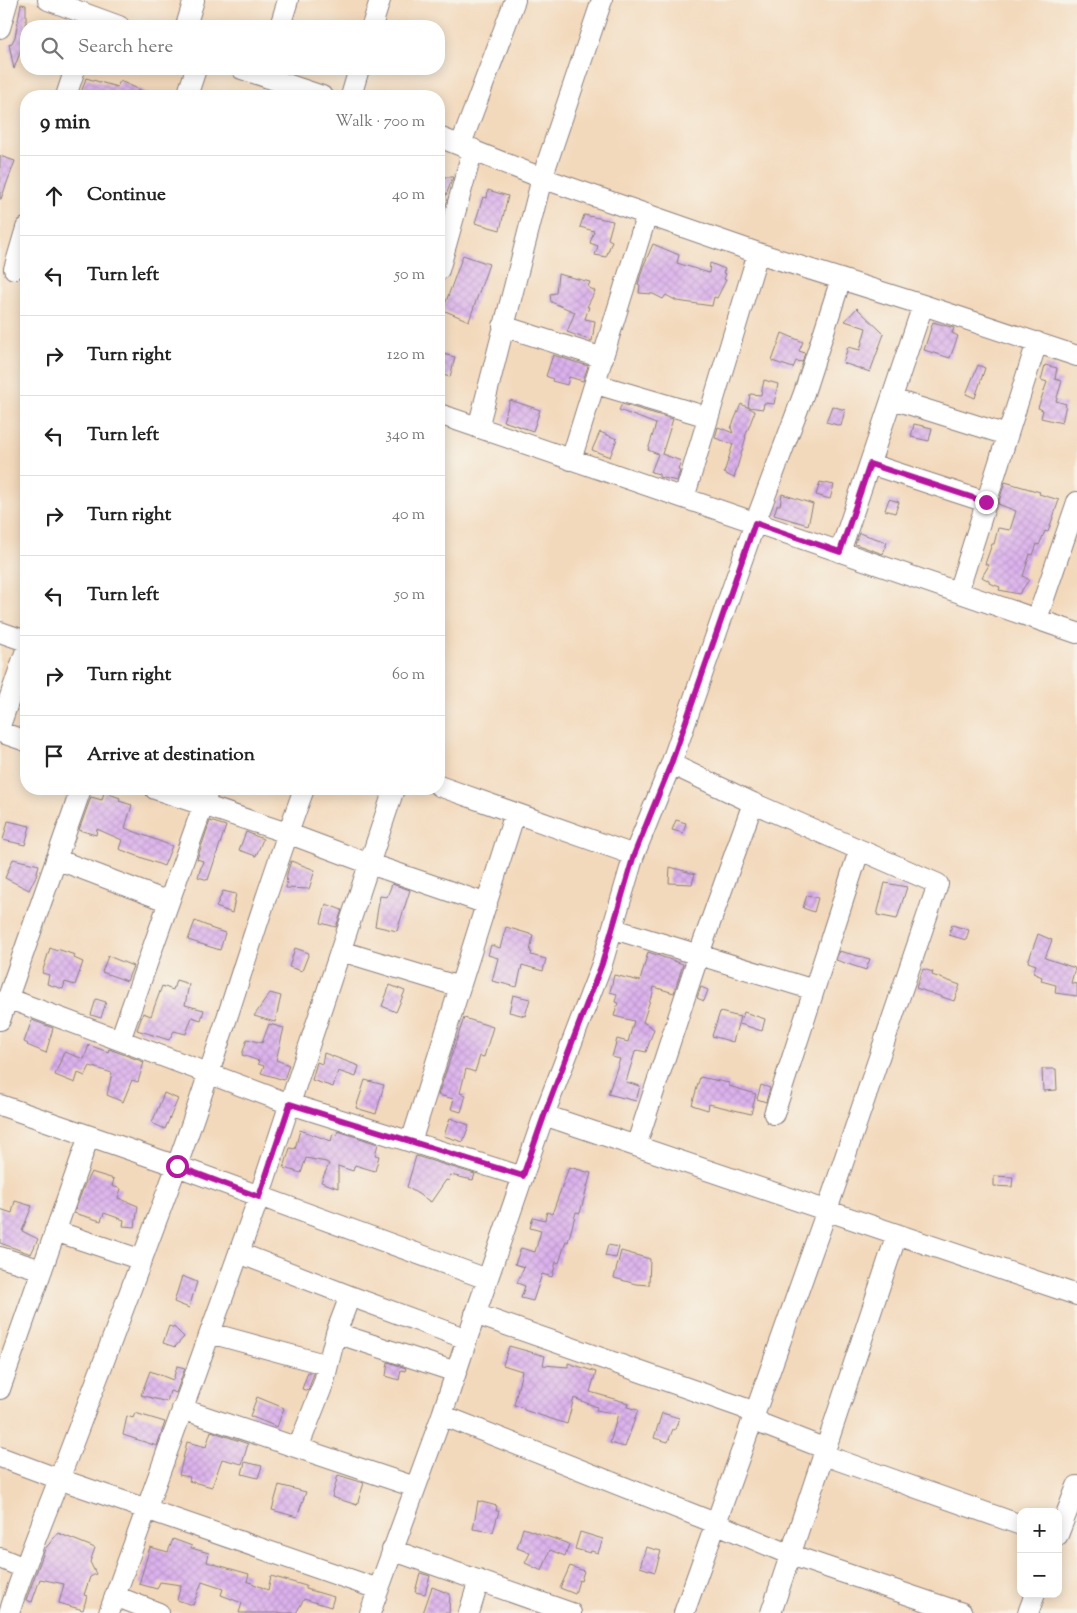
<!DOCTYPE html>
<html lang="en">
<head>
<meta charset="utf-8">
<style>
  :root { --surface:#fff; --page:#f6f6f6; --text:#222; --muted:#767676; --line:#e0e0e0 }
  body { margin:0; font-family:"Sorts Mill Goudy",serif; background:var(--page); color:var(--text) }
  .controls { position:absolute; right:15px; bottom:15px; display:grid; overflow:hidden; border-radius:10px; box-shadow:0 2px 12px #0003 }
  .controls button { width:45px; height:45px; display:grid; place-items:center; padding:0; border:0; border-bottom:1px solid var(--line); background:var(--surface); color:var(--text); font:25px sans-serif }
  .stop { position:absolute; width:15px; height:15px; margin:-11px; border:4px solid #b5179e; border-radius:50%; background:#fff }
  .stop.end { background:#b5179e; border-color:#fff; box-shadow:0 1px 5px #0008 }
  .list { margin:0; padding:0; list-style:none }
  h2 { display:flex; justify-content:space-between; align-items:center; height:65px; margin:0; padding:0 20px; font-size:21px }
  h2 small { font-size:16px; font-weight:400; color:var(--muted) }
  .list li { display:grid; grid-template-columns:32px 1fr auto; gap:15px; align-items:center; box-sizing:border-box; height:80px; padding:0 20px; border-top:1px solid var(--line) }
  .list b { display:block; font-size:19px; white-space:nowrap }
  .list em { font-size:16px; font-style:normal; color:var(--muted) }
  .icon { flex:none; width:28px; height:28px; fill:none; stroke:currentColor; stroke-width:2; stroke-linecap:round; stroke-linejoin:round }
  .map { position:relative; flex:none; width:1077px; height:1613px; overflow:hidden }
  .search { position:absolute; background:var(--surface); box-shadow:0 2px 12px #0003; left:20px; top:20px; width:425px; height:55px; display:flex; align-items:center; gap:12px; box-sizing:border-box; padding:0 18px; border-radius:20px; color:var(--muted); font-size:19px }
  .panel { position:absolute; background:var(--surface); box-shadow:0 2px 12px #0003; left:20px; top:90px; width:425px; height:705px; border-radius:20px }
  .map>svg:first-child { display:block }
</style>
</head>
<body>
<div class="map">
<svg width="1077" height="1613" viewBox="0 0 1077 1613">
  <defs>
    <pattern id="building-cross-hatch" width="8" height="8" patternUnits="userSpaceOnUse" patternTransform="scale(1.25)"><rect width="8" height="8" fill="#dbb1ec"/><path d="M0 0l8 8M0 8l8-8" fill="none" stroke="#bc98cb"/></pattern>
  </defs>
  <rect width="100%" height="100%" fill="#f7f3e8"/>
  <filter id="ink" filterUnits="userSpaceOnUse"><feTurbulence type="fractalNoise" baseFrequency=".02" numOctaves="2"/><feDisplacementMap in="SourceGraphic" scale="10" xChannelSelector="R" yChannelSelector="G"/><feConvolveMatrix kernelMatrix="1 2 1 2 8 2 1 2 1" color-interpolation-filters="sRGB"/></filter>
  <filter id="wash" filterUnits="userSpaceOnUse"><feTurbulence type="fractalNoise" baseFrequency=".0096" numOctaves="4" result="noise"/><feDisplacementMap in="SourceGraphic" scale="20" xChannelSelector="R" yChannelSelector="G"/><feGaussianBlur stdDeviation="1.12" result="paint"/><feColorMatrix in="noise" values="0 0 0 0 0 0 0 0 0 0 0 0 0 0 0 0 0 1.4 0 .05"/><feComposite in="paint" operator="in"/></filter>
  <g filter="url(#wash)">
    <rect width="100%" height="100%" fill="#f3d9bc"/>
    <g id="blocks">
      <path fill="url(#building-cross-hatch)" d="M21,4L26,5V36L14,69L9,44L12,43L15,37Z
        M86,78L117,87L120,81L154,96H80Z
        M0,156L15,161L1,199H0Z
        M439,177H453L440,211H439Z
        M488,190L508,196L500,230L475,223L483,197L487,198Z
        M584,215L613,221L608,239L612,241L606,257L595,255L598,246L590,243L594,231L580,227Z
        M653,244L679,255L677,263L709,273L710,263L725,269L723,273L726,274L724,279L726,280L717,298L714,297L712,306L677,301L666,295L663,299L653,294L639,293L640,285L638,284L643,267Z
        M463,255L489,264L469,321L443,310Z
        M558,274L590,282L588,287L595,291L587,307H589L585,319L595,321L592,341L567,332L575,312L551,302L550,294L556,293Z
        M857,308L884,334L870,372L843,363L848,347L860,350L866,328L845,321Z
        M933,322L954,328L952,333L958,336L950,358L924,350Z
        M782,333L803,342L799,351L805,353L802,362L796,361L793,368L772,361Z
        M439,353L455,357L450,377L439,374Z
        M553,355L588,366L583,381L569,377L567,385L552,381L553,379L546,376Z
        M978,365L985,368L975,398L966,394Z
        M1045,365L1057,368L1055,379L1062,381L1056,401L1066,404L1062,423L1041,418L1043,410L1038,408L1047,382L1041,380Z
        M764,380L778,384L774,404L764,403L763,409L748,407L750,394L761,395Z
        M510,400L540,410L533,431L503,421Z
        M622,404L673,419L662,454L681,461L678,470L680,471L677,481L659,477V474L651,472L658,454L648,450L656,424L619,410Z
        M741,404L755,411L745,437H746L734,478L724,473L733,444L715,438L718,427L733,433L731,428Z
        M832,406L845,410L841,426L826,422Z
        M914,424L932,428L929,441L911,437Z
        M600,432L617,439L610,457L592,450Z
        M820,482L834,485L830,499L816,495Z
        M1005,482L1040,492L1039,494L1059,500L1048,532L1045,531L1039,545L1037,544L1033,555L1030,554L1023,576L1029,580L1019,594L999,590L1000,587L989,583V581L982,577L989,565L985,564L992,544H994L998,528L1010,530L1016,511L998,504Z
        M782,494L813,504L808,525L774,515L777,505H780Z
        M889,499L899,502L895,513L885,510Z
        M859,533L887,542L883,554L855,544Z
        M104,792L120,798L119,801L132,805L125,828L172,846L164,866L119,849L122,840L97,829L96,835L79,830L91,797L102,800Z
        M676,820L686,823L683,833L672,830Z
        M8,821L30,826L25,845L3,840Z
        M210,821L226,826L208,880L198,877L203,861L197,859Z
        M246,832L263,839L256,856L239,850Z
        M13,859L39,865L36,876L29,890L5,878Z
        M291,861L315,870L309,889L286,888L287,874Z
        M670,867L695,874L692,884L669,883Z
        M885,883L907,887L897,919L877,915Z
        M392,884L410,890L397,931L375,926L380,896L387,897Z
        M223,891L236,894L232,913L216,907Z
        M807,895L818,898L814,912L803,908Z
        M326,904L342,910L336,927L321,923Z
        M195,921L210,927V928L225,933L220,950L188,940Z
        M952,925L969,930L966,940L949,935Z
        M506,927L533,935L530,952H532L531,955L546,959L543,971L522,965L517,987L492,981L498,958L488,955L491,945L500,948Z
        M1038,934L1052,940L1045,958L1075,968L1071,983L1077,984V996L1055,993L1056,985L1041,981L1042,977L1033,973L1036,965L1028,962Z
        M50,948L57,951V949L75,955L74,958L83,962L75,985L65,982L63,989L47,984L49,975L42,973Z
        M295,948L309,953L302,971L289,967Z
        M839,951L870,959L866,970L836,960Z
        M648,952L683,964L674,993L654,987L652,997H651L643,1022L654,1029L646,1052L637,1050L635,1052L626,1082L640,1086L636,1101L608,1094L620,1059L612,1057L617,1039L628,1042L634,1021L614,1016L618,1003L615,1002L617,994L610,992L614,975L640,981Z
        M108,956L133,966L127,981L102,972Z
        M923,969L933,972L932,975L960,985L954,1001L916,988Z
        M176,980L189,984L185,1005L204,1010L201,1020L192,1017L186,1034L174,1031L169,1040L137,1030L143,1013L151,1016L162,986L173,990Z
        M390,985L405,991L396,1012L382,1006Z
        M701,987L708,990L704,1001L697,998Z
        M270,993L281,996L275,1022L254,1016Z
        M513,995L530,999L525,1016L509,1012Z
        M96,999L106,1002L101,1018L91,1015Z
        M720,1012L740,1017L733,1042L712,1036Z
        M744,1012L765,1019L762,1031L740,1024Z
        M464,1018L493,1027L484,1057L480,1056L475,1072L466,1069L460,1093L466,1095L461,1112L451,1109L454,1099L438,1095Z
        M32,1020L53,1028L46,1053L27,1045L28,1044L24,1042Z
        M269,1024L284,1028L276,1060L289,1065L284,1080L261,1073L264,1066L258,1064L259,1061L242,1055L247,1039L262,1043Z
        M89,1045L108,1052L109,1049L144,1062L138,1082L132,1080L123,1102L107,1095L112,1073L90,1066L85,1076L78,1073L75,1083L55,1075L64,1052L84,1059Z
        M324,1053L359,1066L356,1077L338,1071L333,1087L312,1080L317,1062L322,1064Z
        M1042,1069H1056L1057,1090L1043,1091Z
        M700,1077L729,1083V1086L756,1094L751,1114L709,1104L708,1110L692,1105Z
        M365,1080L384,1085L376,1114L356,1108Z
        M761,1085L770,1088L766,1102L757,1099Z
        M164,1093L178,1099L165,1129L152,1123Z
        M450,1118L469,1125L463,1142L444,1136Z
        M300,1130L331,1141L333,1134L337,1135L338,1131L378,1144L375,1155L379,1156L375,1171L355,1165L353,1171L338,1166V1188L321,1182L329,1164L326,1162L306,1158L301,1173L284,1168L290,1148L295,1149Z
        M416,1156L475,1174L473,1180L450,1175L449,1181L446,1180L431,1202L407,1187Z
        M569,1167L591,1173L580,1213L576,1212L568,1242L566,1241L559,1263L556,1262L552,1277L542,1274L533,1301L521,1298L525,1286L517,1283L524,1267L515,1264L521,1248L535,1252L541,1231L530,1228L533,1217L545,1220L547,1212L552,1214Z
        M91,1172L114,1179L112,1186L121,1189L118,1198L138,1206L135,1227L123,1226L124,1220L104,1213L101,1221L74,1213L84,1186Z
        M994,1176L1013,1177L1012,1187L994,1186Z
        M15,1201L32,1206L22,1231L38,1239L31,1254L0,1243V1209L12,1213Z
        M608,1245L619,1247L616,1258L605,1256Z
        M621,1251L650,1259L649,1285L636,1284L614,1278Z
        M182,1276L197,1282L189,1308L174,1302Z
        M169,1326L175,1328L184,1337L175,1347L163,1343Z
        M509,1346L545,1356L543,1365L568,1367V1363L596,1372L590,1392L628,1403L627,1407L638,1410L625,1447L610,1443L618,1414L596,1410L597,1407L574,1398L567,1424L524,1410V1408L514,1405L522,1371L503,1365Z
        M388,1362L406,1368L405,1371L401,1370L399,1380L386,1376Z
        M177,1366L185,1368L176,1393L170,1391L167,1402L141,1395L150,1371L173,1380Z
        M308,1372L314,1373L308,1391L302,1389Z
        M257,1397L284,1408L277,1427L250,1416Z
        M135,1413L165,1422L157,1446L123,1435L127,1416L133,1418Z
        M662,1413L679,1418L675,1430L673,1429L668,1442L654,1438Z
        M211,1431L248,1444L242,1464L222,1459L212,1487L189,1481L190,1477L179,1475L187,1442L206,1447Z
        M245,1462L262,1466L258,1478L242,1474Z
        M338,1475L364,1483L357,1505L332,1497Z
        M279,1485L306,1492L297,1517L272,1510Z
        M478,1501L497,1506L496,1511H499L493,1532L473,1529Z
        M523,1528L569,1544L565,1556L550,1550L542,1571L525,1563L530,1553L517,1548Z
        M580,1532L603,1539L598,1553L591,1551L590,1553L575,1549Z
        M58,1533L95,1548L90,1562L96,1574L90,1577L84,1595L87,1596L83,1610L59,1603L64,1584L40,1579L32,1602L26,1600L45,1549Z
        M173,1539L192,1546L191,1548L209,1553L207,1562L249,1574L247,1581L268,1590L271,1576L306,1586V1589L334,1597L331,1607L304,1599L296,1613H239L242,1603L221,1595L223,1589L202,1582L193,1605L177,1600L181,1585L160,1582L157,1589L139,1584L150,1547L168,1552Z
        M646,1547L661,1551L655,1572L640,1567Z
        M570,1566L584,1571L581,1581L579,1580L575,1594L560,1588Z
        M420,1573L430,1576L425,1594L415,1592Z
        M432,1587L450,1594L449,1613H423Z"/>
    </g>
  </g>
  <g filter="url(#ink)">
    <use href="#blocks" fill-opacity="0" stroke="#8a7e7c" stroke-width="1"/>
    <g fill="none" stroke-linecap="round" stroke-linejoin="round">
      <defs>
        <path id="minor" d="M48,0L119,26
          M186,26L194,0
          M280,26L288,0
          M372,26L380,0
          M0,28L8,0
          M242,69L322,96
          M66,96L75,69
          M187,96L196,69
          M351,96L359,69
          M439,137L542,178L758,253L923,305L1077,356
          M461,144L515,0
          M14,269L26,228
          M439,270L473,149
          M503,326L603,358
          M596,384L708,417
          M892,399L1007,435
          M439,414L1077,633
          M478,428L542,178L602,0
          M571,460L647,214
          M870,464L986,502
          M684,498L758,253
          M840,552L923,305
          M958,592L1037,342
          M1037,619L1077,502
          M0,632L26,641
          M0,726L26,650
          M0,732L26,741
          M671,764L753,803L938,884L827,1210L684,1613
          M439,786L634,855
          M155,789L287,833L370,864L487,904
          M56,859L169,902
          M614,929L814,990
          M341,951L460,987
          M7,998L290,1104L523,1177
          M0,1020L81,789
          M120,1040L209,789
          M0,1105L177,1166L487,1279
          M774,1114L859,851
          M544,1115L1077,1295
          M411,1142L515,813
          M636,1146L699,954L753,803
          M55,1231L142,1260
          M239,1253L350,1296L467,1339
          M0,1257L42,1270
          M475,1314L744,1408L762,1424L826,1449
          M210,1333L328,1365L336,1333L350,1296
          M336,1333L456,1372
          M0,1389L89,1136
          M182,1409L415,1487
          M442,1415L715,1523L791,1555L962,1613
          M298,1448L324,1382L328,1365
          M824,1455L1021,1525
          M0,1457L59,1479L378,1589
          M1058,1535L1077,1486
          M392,1550L571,1613
          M0,1558L24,1568
          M115,1596L159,1613
          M9,1613C24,1567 42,1522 60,1477C99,1374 138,1272 176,1168C222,1043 257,914 304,789
          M109,1613L259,1197L394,789
          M370,1613L442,1415L467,1339L544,1115L602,964L634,855L671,764L755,523L804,393L841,279
          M469,1613L479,1580
          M771,1613L897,1234
          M1028,1613L1035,1594"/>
      </defs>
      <use href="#minor" stroke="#8a7e7c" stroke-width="22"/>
      <use href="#minor" stroke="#fff" stroke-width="20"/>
    </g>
  </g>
  <g fill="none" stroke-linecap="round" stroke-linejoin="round" filter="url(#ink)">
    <path stroke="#b5179e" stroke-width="6" d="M177,1166L259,1197L290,1104L523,1176L544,1116L602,964L634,855L671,764L755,523L840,552L870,464L986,502"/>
  </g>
</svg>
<div class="controls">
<button>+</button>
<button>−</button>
</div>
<div class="stop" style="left:177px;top:1166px"></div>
<div class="stop end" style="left:986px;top:502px"></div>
<div class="search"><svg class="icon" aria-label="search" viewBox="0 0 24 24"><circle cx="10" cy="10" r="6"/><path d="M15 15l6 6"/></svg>Search here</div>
<section class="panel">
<h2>9 min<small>Walk · 700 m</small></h2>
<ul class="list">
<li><svg class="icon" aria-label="ahead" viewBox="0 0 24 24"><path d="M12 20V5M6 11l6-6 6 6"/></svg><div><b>Continue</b></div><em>40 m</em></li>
<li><svg class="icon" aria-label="left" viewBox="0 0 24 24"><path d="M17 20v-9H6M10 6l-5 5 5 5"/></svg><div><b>Turn left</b></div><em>50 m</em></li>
<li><svg class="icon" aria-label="right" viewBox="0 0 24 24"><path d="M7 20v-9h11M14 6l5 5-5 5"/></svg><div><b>Turn right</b></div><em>120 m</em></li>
<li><svg class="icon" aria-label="left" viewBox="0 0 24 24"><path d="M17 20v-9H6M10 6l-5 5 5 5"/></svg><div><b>Turn left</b></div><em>340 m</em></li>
<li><svg class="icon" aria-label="right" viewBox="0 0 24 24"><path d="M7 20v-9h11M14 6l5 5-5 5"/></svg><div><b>Turn right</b></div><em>40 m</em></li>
<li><svg class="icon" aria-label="left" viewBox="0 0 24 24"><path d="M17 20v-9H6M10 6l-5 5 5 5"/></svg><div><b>Turn left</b></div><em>50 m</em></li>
<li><svg class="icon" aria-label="right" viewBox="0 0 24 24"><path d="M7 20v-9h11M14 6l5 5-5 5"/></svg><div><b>Turn right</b></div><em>60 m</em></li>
<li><svg class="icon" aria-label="arrive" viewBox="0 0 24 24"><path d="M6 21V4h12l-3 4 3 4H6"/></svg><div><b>Arrive at destination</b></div></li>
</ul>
</section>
</div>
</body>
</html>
